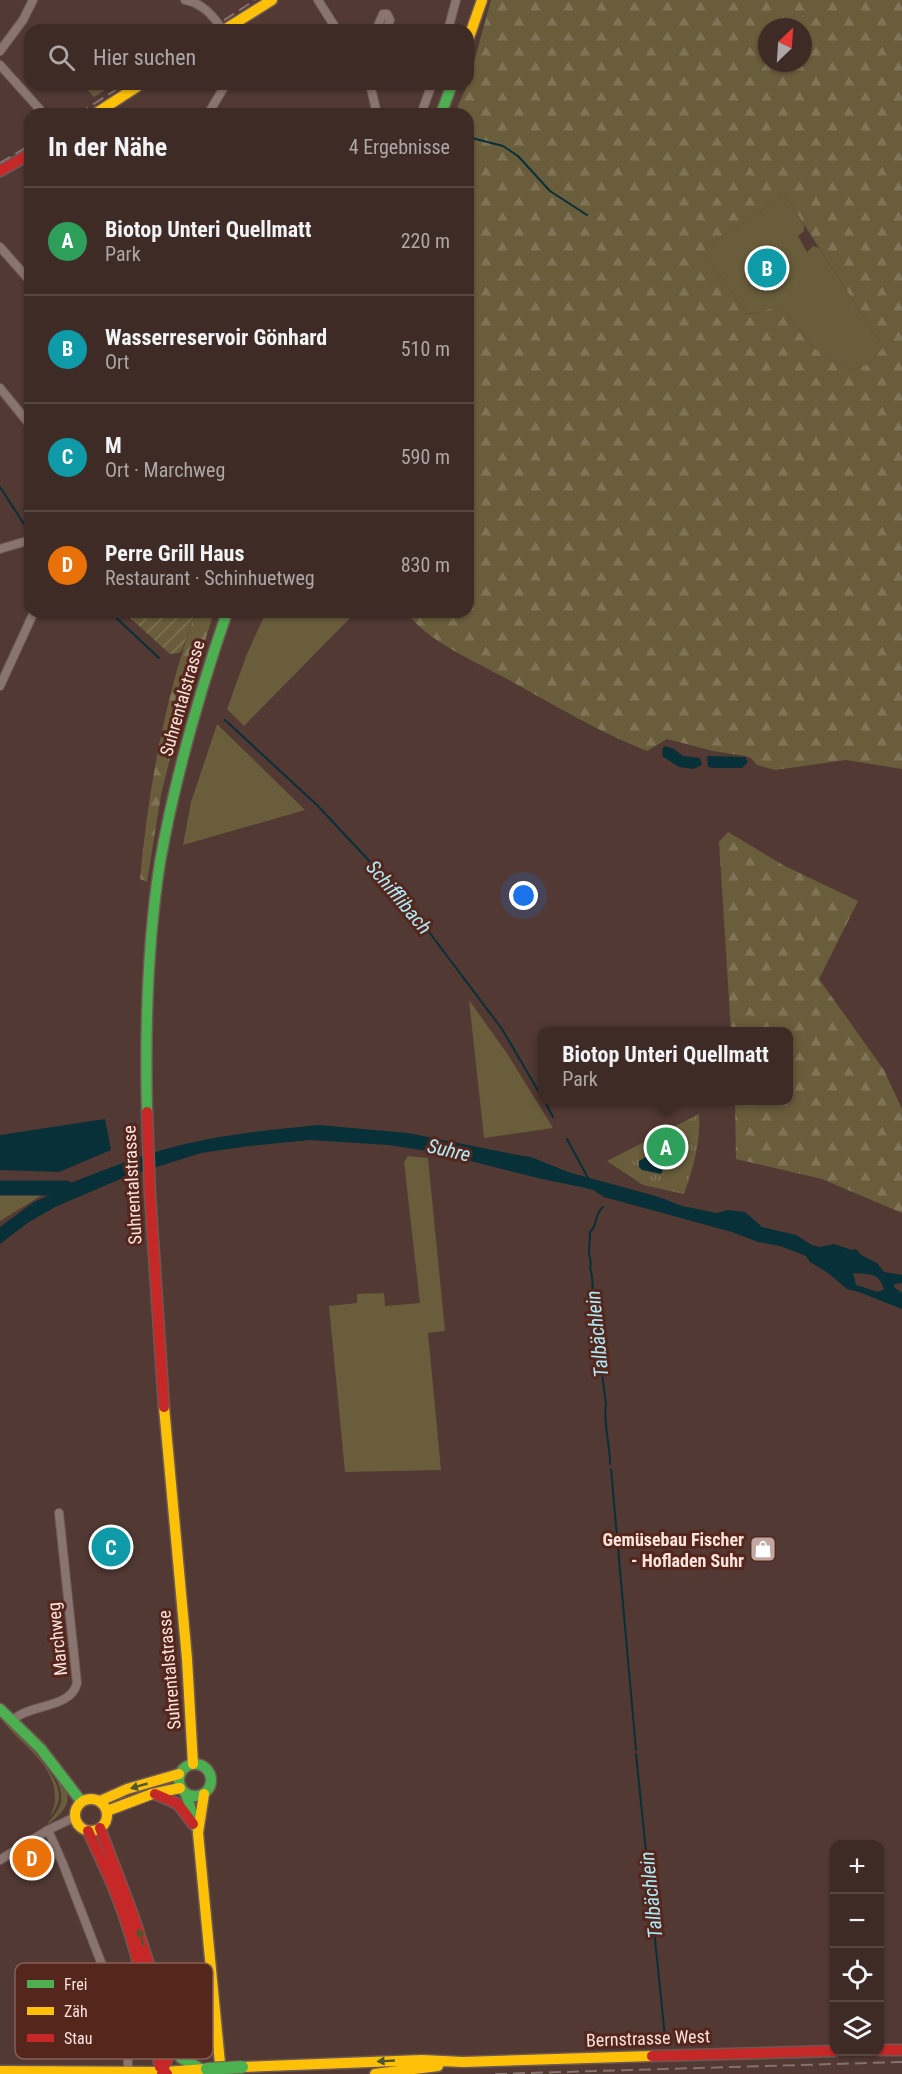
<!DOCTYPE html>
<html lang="de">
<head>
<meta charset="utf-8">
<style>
  :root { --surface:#3e2b26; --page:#493732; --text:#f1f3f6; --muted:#ada7a7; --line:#574743; --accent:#c0a8a2 }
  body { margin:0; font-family:"Roboto Condensed",sans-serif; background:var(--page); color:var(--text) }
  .controls { position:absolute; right:18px; bottom:18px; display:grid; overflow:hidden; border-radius:12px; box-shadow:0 2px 4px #0004 }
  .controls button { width:54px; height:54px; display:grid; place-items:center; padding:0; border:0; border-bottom:2px solid var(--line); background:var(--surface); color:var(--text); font:30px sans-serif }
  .compass { position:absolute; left:758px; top:18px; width:54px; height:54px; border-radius:50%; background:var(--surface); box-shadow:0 2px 4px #0004; rotate:25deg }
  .you { position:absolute; left:524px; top:896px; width:21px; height:21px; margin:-15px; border:4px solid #fff; border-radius:50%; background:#1a73e8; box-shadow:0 0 0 9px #1a73e833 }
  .badge { display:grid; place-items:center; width:39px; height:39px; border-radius:50%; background:var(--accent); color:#fff; font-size:20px; font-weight:700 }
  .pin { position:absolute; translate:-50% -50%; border:3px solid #fff; box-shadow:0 2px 6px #0006 }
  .popup { position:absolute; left:538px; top:1027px; width:255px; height:78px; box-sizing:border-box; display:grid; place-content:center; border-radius:12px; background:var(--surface); filter:drop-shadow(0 2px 4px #0005); font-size:20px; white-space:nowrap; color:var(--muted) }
  .popup b { font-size:22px; color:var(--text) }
  .popup::after { content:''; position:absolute; left:50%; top:100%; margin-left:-12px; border:12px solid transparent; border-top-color:var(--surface) }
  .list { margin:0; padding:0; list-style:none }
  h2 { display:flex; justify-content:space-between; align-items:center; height:78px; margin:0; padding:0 24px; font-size:26px }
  h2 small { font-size:20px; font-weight:400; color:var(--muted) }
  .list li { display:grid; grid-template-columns:39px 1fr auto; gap:18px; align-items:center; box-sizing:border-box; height:108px; padding:0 24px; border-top:2px solid var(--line) }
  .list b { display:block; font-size:22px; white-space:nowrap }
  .list p { margin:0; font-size:20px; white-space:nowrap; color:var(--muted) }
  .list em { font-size:20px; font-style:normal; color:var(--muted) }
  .icon { flex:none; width:33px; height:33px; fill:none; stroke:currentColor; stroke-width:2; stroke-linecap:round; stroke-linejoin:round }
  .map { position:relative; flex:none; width:902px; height:2074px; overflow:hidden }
  .search { position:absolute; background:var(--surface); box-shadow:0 2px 4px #0004; left:24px; top:24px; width:450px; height:66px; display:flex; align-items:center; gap:15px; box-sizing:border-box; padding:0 21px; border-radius:18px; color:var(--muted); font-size:22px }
  .panel { position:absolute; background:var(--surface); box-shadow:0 2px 4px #0004; left:24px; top:108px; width:450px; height:510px; border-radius:18px }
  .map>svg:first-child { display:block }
</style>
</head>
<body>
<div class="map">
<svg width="902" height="2074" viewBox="0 0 902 2074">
  <defs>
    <pattern id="forest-firs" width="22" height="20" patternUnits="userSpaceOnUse" patternTransform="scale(1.5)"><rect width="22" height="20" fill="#6a5d3c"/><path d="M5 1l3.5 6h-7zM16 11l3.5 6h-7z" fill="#807458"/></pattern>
    <pattern id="park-tufts" width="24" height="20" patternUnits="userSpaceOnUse" patternTransform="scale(1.5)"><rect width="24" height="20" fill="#6a5d3c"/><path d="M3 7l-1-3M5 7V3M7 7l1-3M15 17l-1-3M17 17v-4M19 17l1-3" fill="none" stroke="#807458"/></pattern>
    <pattern id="garden-furrows" width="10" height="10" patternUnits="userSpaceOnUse" patternTransform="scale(1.5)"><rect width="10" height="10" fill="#6a5d3c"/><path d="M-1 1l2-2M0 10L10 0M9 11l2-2" fill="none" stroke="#807458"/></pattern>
  </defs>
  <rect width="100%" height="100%" fill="#523933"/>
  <path fill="#6a5d3c" d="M82,84H114L94,97Z
    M785,195L804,225V231L798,236L807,252L813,246L819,248L883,347L871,363L852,370C815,354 807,343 786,310C768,308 763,313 747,314L713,266L707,261L705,250L711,244Z
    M266,612H356L244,726L227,709L247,654Z
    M217,724L305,810L183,845L191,802Z
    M469,1000L508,1055L553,1128L484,1138Z
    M408,1156L428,1158L445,1331L428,1333L441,1470L345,1472L329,1306L357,1303V1294C366,1293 374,1294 384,1293L385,1306L420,1303L404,1162Z
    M0,1193L44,1194L0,1221Z
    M0,1717C17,1732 58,1772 59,1795C59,1804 55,1810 50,1817C52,1812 55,1805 55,1799C56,1762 17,1743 0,1717Z
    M42,1758C64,1787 84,1798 47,1825C50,1819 57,1813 60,1806C66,1789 51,1771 42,1758Z"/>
  <path fill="url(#forest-firs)" fill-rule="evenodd" d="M491,0H902V769L846,760L775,770L757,765L751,758L746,756L713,751L667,739L647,751C599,732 554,705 509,680C480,664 424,640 407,612H468V114H454L468,84ZM767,27H803V63H767ZM785,195L883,347L871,363L852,370C815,354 807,343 786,310L772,308L757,313L747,314L713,266L707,261L705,250L711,244Z
    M196,612H214L174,742L161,795L147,882L140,879C148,791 165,695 196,612Z
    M728,832L783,865L858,901L819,979L884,1070L902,1109V1213L822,1179L736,1159L735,1101L789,1100V1032L731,1031L719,842Z"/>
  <path fill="url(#park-tufts)" d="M699,1114C701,1142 693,1168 684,1194L643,1185L607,1161Z"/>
  <path fill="url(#garden-furrows)" d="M131,612H196L182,650L179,653L170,654L129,617Z"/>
  <path fill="#073038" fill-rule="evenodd" d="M665,746L674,749L683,756L700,758L702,765L693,769L679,767L662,756L663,748Z
    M707,756L745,757L748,762L742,768H713L708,767Z
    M105,1119L111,1150L59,1172L0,1170V1135Z
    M318,1125L408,1133L512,1154L531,1157L568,1172L659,1197L682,1206L717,1213L728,1210L745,1212L762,1227L796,1235L812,1245L820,1247L834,1244L852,1250L856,1249L861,1255L877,1263L884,1272L902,1275V1283L894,1284V1287L902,1293V1309L859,1292L847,1289L828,1273L810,1262L806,1256L780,1246L758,1242L732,1232L604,1197L593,1190L581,1187L542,1179L435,1152L388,1145L310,1140L249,1146L201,1153L125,1177L55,1207L29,1222L0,1244V1227L34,1202L66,1188L68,1184C104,1170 140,1155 177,1146C223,1134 271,1130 318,1125ZM853,1273C869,1275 878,1271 884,1289L878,1292L856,1285Z
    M671,1152L675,1154L678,1162L671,1169L666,1165L664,1158L667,1153Z
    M648,1156L658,1161L663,1170L661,1174L642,1170L639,1167V1161Z"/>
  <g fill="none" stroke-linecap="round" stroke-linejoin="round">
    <path stroke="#073038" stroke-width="2" d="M468,137L503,146L518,156L550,191L587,215
      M0,487L24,524
      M110,612L159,658
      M225,720L318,806L402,896L502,1029L543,1099
      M544,1100L553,1117
      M567,1139L588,1178
      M603,1207C594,1214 598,1226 590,1232C590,1238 589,1248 589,1253C590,1260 592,1261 590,1268C594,1279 592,1288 593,1298C595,1308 599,1322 597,1332L599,1336L598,1342L606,1404C603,1423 610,1444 610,1464
      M611,1469L636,1750
      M636,1754L665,2037"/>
    <path stroke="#073038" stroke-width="15" d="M0,1188H66"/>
    <defs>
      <path id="street" d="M185,0C203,3 213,16 223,30
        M318,0L337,30
        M376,30L383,14H387L390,20L386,30
        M448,30L456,0
        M0,51L23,20L33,0
        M0,65L44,114
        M370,84L377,114
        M208,114L226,84
        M421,114L432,84
        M0,247L30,281
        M0,388L30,425
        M0,549L30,540
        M0,686L34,612
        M13,1720C31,1703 71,1709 77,1683L59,1513
        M48,1830L63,1864L126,2027L128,2065
        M0,1860L48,1830L75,1817"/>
      <path id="fast" d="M441,114L452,84
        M147,1112C145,1029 147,945 160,862C175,777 199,694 227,612
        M0,1709L41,1749L81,1801
        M179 1780a16 16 0 1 1 32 0a16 16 0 1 1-32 0Z
        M186,1794L197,1829
        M168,2039L181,2058L201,2069"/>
      <path id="slow" d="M224,30L272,0
        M468,40L482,0
        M95,114L141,84
        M164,1407L187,1659L193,1764
        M204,1794L198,1833L221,2074
        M75 1815a16 16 0 1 1 32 0a16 16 0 1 1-32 0Z
        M100,1801L127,1789L179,1774
        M107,1811L152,1794L180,1788
        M242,2067L422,2060L463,2062L652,2056
        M0,2071L164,2072L207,2069
        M375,2074L438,2066"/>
      <path id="jam" d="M0,171L30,154
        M147,1112L150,1194L164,1407
        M155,1794L178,1804L193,1824
        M100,1828L133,1915L158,1993L166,2028L168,2056L162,2074
        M88,1831C97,1852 108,1873 116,1894C138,1949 149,2009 160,2067L167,2074
        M880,2050H902
        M652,2056L834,2051"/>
    </defs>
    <use href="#street" stroke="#6d5853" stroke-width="10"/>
    <use href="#fast" stroke="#6d5853" stroke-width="13"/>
    <use href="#slow" stroke="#6d5853" stroke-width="13"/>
    <use href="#jam" stroke="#6d5853" stroke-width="13"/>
    <use href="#street" stroke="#89746f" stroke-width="8"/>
    <use href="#fast" stroke="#4caf50" stroke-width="10"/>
    <use href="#slow" stroke="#ffc107" stroke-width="10"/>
    <use href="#jam" stroke="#c62828" stroke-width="10"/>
    <path stroke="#85726e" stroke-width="2" stroke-dasharray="12 6" stroke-linecap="butt" d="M209,30L255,0
      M78,114L125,84
      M0,163L30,145
      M495,2074L902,2062"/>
    <defs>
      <path id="fast-bridge" d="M207,2069L242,2067"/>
    </defs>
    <use href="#fast-bridge" stroke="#6d5853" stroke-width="14" stroke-linecap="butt"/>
    <use href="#fast-bridge" stroke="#4caf50" stroke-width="12"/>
  </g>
  <defs><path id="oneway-solid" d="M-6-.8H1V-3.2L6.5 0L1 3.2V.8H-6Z" transform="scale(1.5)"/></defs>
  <g fill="#51562e">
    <use href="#oneway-solid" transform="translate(139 1786) rotate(164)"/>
    <use href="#oneway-solid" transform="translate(141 1937) rotate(-108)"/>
    <use href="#oneway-solid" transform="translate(386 2061) rotate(177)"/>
  </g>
  <defs>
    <symbol id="shop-square" viewBox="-11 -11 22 22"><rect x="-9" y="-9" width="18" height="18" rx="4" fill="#c0a8a2" stroke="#54261c"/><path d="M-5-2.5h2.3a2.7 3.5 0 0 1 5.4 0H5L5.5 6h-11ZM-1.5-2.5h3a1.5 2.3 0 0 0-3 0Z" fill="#fff"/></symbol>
  </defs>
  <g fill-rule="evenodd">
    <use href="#shop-square" x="748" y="1534" width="30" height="30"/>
  </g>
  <g text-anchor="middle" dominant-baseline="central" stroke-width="6" stroke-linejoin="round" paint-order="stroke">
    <g font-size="18" fill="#fbe3dd" stroke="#54261c">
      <text transform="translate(182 698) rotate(-74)">Suhrentalstrasse</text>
      <text transform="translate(132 1185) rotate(-93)">Suhrentalstrasse</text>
      <text transform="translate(57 1639) rotate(-96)">Marchweg</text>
      <text transform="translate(169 1670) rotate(-95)">Suhrentalstrasse</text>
      <text transform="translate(648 2038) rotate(-2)">Bernstrasse West</text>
    </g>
    <g font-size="18" font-weight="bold" fill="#fbe3dd" stroke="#54261c" text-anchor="end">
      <text x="744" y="1539">Gemüsebau Fischer<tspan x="744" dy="21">- Hofladen Suhr</tspan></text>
    </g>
    <g font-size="20" font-style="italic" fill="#abecfb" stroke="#54261c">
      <text transform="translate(399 897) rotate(50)">Schifflibach</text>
      <text transform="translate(449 1150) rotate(13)">Suhre</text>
      <text transform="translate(597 1334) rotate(-96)">Talbächlein</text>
      <text transform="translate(651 1895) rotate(-96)">Talbächlein</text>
    </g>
  </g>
  <rect x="15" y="1963" width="198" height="96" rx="9" fill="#54261c" stroke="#865f56" stroke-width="1.5"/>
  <rect x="27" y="1980" width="27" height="8" fill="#4caf50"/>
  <rect x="27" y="2007" width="27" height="8" fill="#ffc107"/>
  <rect x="27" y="2034" width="27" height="8" fill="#c62828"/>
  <g font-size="16" fill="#fbe3dd">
    <text x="64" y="1990">Frei</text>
    <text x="64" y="2017">Zäh</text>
    <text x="64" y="2044">Stau</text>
  </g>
</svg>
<div class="controls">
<button>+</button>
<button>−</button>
<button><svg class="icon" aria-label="locate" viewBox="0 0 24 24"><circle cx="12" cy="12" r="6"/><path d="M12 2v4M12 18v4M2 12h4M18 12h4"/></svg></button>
<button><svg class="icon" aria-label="layers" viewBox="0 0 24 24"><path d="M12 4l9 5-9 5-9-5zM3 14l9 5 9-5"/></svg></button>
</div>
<svg class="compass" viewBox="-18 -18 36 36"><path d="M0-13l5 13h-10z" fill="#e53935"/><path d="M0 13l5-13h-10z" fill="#ada7a7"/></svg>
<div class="you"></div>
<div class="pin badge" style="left:666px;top:1147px;background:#2e9e5b">A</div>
<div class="popup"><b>Biotop Unteri Quellmatt</b>Park</div>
<div class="pin badge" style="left:767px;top:268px;background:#0f9aa8">B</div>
<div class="pin badge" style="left:111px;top:1547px;background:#0f9aa8">C</div>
<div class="pin badge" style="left:32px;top:1858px;background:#e8710a">D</div>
<div class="search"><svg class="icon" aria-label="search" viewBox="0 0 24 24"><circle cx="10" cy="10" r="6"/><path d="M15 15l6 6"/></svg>Hier suchen</div>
<section class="panel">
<h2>In der Nähe<small>4 Ergebnisse</small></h2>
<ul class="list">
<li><span class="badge" style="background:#2e9e5b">A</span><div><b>Biotop Unteri Quellmatt</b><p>Park</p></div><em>220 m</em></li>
<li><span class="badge" style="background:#0f9aa8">B</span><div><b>Wasserreservoir Gönhard</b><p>Ort</p></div><em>510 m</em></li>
<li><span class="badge" style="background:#0f9aa8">C</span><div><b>M</b><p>Ort · Marchweg</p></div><em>590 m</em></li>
<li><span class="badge" style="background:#e8710a">D</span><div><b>Perre Grill Haus</b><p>Restaurant · Schinhuetweg</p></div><em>830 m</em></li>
</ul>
</section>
</div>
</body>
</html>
